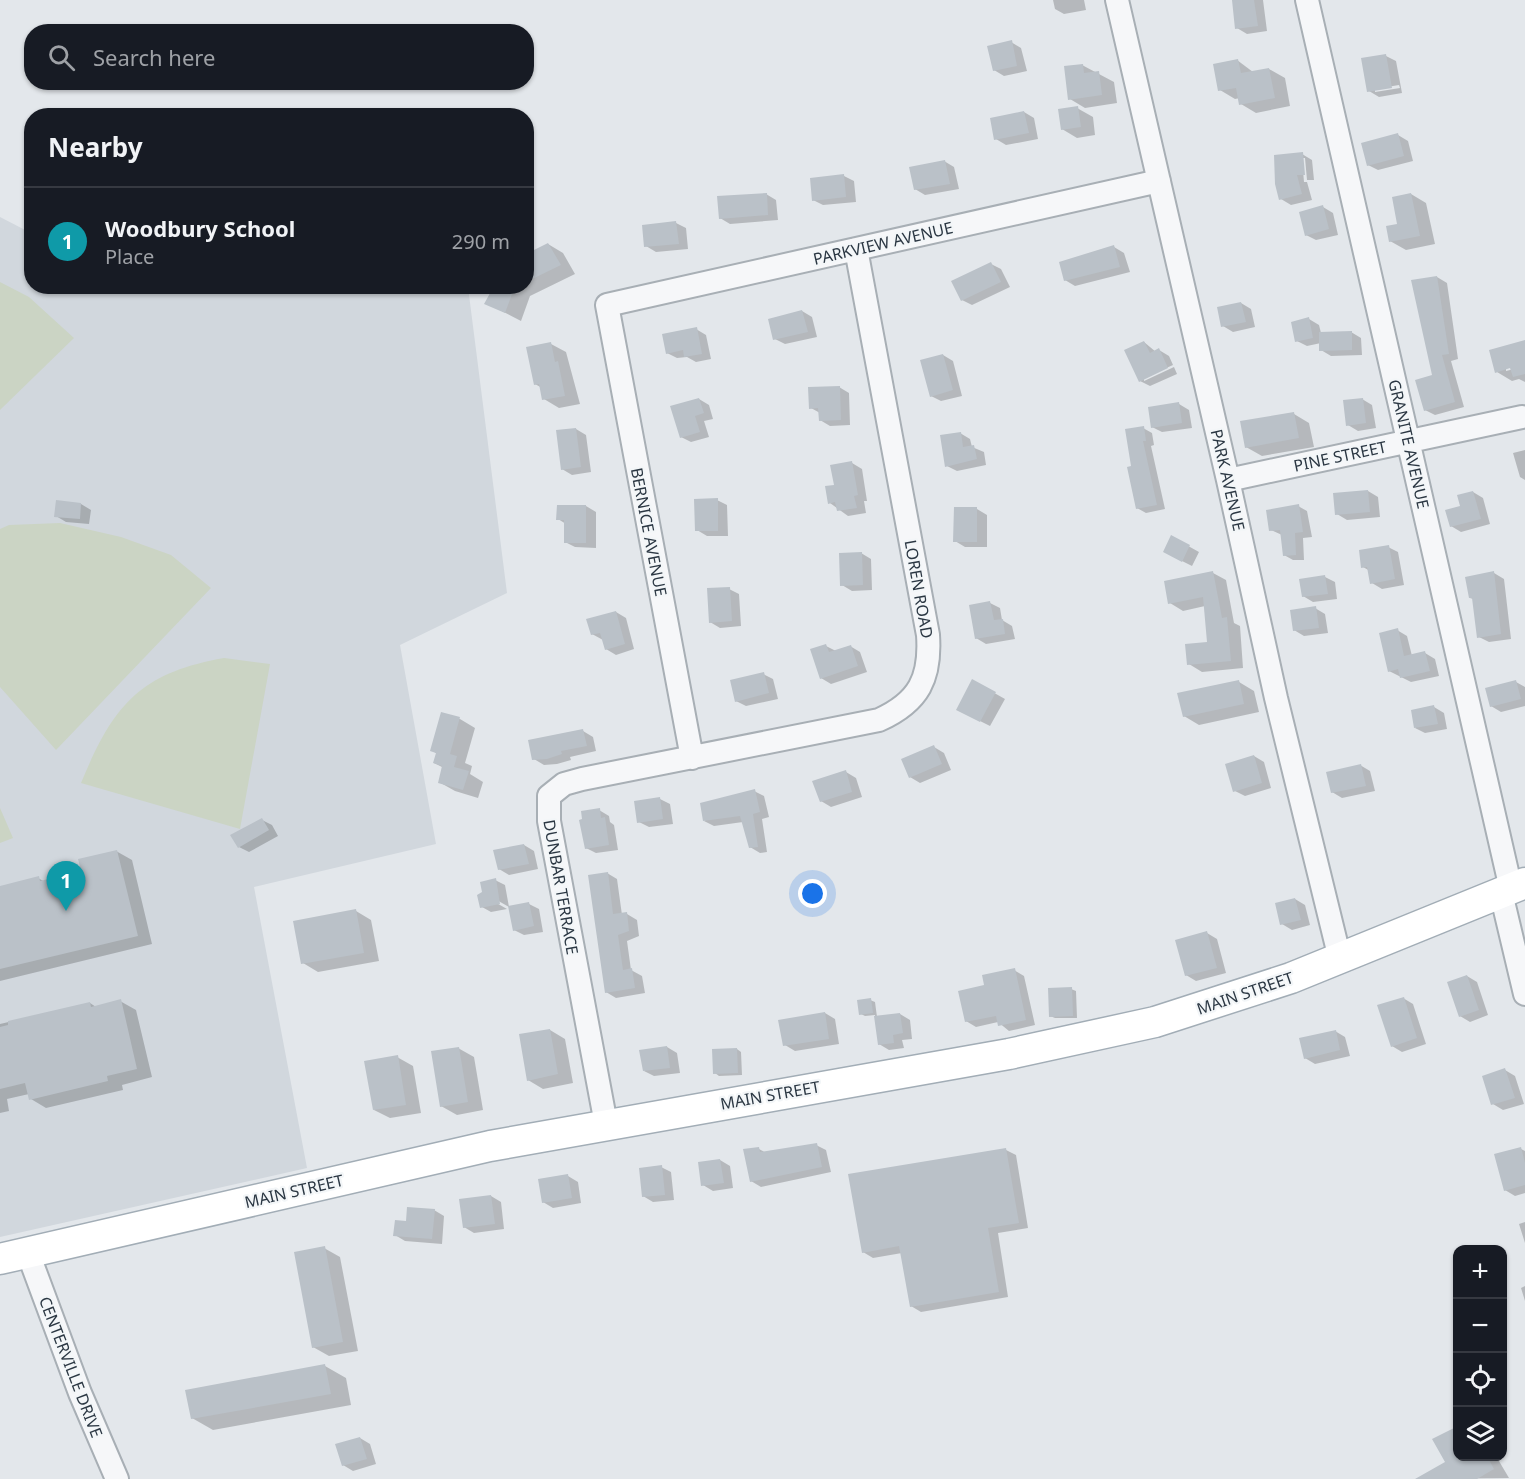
<!DOCTYPE html>
<html lang="en">
<head>
<meta charset="utf-8">
<style>
  :root { --surface:#171b24; --page:#242831; --text:#f1f3f6; --muted:#9ea1a6; --line:#363941; --accent:#cc4c72 }
  body { margin:0; font-family:"Noto Sans",sans-serif; background:var(--page); color:var(--text) }
  .controls { position:absolute; right:18px; bottom:18px; display:grid; overflow:hidden; border-radius:12px; box-shadow:0 2px 4px #0004 }
  .controls button { width:54px; height:54px; display:grid; place-items:center; padding:0; border:0; border-bottom:2px solid var(--line); background:var(--surface); color:var(--text); font:30px sans-serif }
  .you { position:absolute; left:813px; top:894px; width:21px; height:21px; margin:-15px; border:4px solid #fff; border-radius:50%; background:#1a73e8; box-shadow:0 0 0 9px #1a73e833 }
  .badge { display:grid; place-items:center; width:39px; height:39px; border-radius:50%; background:var(--accent); color:#fff; font-size:20px; font-weight:700 }
  .pin { position:absolute; translate:-50% -50px; filter:drop-shadow(0 2px 3px #0008) }
  .pin::after { content:''; position:absolute; top:32px; width:21px; height:18px; background:inherit; clip-path:polygon(0 0,100% 0,50% 100%) }
  .list { margin:0; padding:0; list-style:none }
  h2 { display:flex; justify-content:space-between; align-items:center; height:78px; margin:0; padding:0 24px; font-size:26px }
  h2 small { font-size:20px; font-weight:400; color:var(--muted) }
  .list li { display:grid; grid-template-columns:39px 1fr auto; gap:18px; align-items:center; box-sizing:border-box; height:108px; padding:0 24px; border-top:2px solid var(--line) }
  .list b { display:block; font-size:22px; white-space:nowrap }
  .list p { margin:0; font-size:20px; white-space:nowrap; color:var(--muted) }
  .list em { font-size:20px; font-style:normal; color:var(--muted) }
  .icon { flex:none; width:33px; height:33px; fill:none; stroke:currentColor; stroke-width:2; stroke-linecap:round; stroke-linejoin:round }
  .map { position:relative; flex:none; width:1525px; height:1479px; overflow:hidden }
  .search { position:absolute; background:var(--surface); box-shadow:0 2px 4px #0004; left:24px; top:24px; width:510px; height:66px; display:flex; align-items:center; gap:15px; box-sizing:border-box; padding:0 21px; border-radius:24px; color:var(--muted); font-size:22px }
  .panel { position:absolute; background:var(--surface); box-shadow:0 2px 4px #0004; left:24px; top:108px; width:510px; height:186px; border-radius:24px }
  .map>svg:first-child { display:block }
</style>
</head>
<body>
<div class="map">
<svg width="1525" height="1479" viewBox="0 0 1525 1479">
  <rect width="100%" height="100%" fill="#e3e7eb"/>
  <path fill="#d1d7dd" d="M0,217L31,233L32,286L468,287L507,593L400,645L436,844L254,887L307,1168L0,1237Z"/>
  <path fill="#cbd4c4" d="M0,282L29,297L74,338L0,410Z
    M60,523L121,537L171,555L211,588L56,750L0,687V529L9,525Z
    M224,658L270,664L240,829L81,783C113,706 139,673 224,658Z
    M0,808L13,838L0,843Z"/>
  <path fill="#0003" fill-rule="evenodd" d="M1053,0H1084L1086,10L1064,14L1055,9Z
    M1233,0H1263L1267,31L1247,34L1237,28Z
    M1011,42L1021,48L1027,71L1004,76L994,70Z
    M1386,56L1396,61L1402,93L1379,97L1369,91ZM1399,85L1400,88L1375,92V89Z
    M1237,60L1253,72L1269,69L1285,78L1290,106L1256,113L1241,104L1240,98L1235,99L1220,90Z
    M1082,65L1114,82L1117,103L1085,108L1070,99Z
    M1077,108L1093,117L1095,135L1077,138L1062,129Z
    M1024,112L1034,118L1038,139L1006,145L996,139Z
    M1398,135L1408,141L1413,161L1378,170L1368,165Z
    M1302,154L1312,160L1314,180H1307L1305,158H1302L1304,182H1307L1312,200L1291,205L1281,199Z
    M944,161L954,167L959,189L925,195L915,189Z
    M844,176L854,181L856,202L823,205L813,200Z
    M766,194L776,200L778,220L730,224L720,218Z
    M1411,194L1426,203L1435,244L1406,250L1390,241Z
    M1323,207L1333,213L1338,235L1316,240L1306,235Z
    M676,223L686,228L688,249L656,252L646,246Z
    M548,244L563,253L575,274L530,296L521,321L486,303L495,286H526V256Z
    M1114,247L1124,253L1130,272L1075,286L1065,280Z
    M991,264L1001,269L1010,287L972,305L962,300Z
    M1437,277L1447,283L1458,359L1451,361L1464,407L1435,415L1425,410L1434,376Z
    M1241,303L1251,309L1255,327L1233,332L1223,326Z
    M802,311L812,317L817,337L785,344L775,339Z
    M1309,319L1319,325L1321,333L1351,332L1361,338L1362,355L1331,356L1321,350V343L1307,346L1297,341Z
    M696,329L706,335L711,359L696,362L687,357L677,358L667,353Z
    M1525,341V382L1519,379L1512,381L1497,372ZM1506,368H1518L1506,371Z
    M1144,342L1156,352L1159,350L1169,356L1173,365L1144,378V381L1174,367L1177,374L1150,386L1140,381Z
    M551,344L566,352L580,404L559,408L544,399L542,388L535,384Z
    M943,355L953,361L962,396L941,401L931,396Z
    M839,387L849,393L850,425L830,426L820,420V413L811,408Z
    M699,399L709,405L713,419L704,421L709,437L691,442L681,437Z
    M1362,399L1372,405L1376,428L1358,431L1348,425Z
    M1179,404L1189,410L1192,428L1162,432L1152,427Z
    M1294,414L1309,423L1314,447L1262,456L1246,447Z
    M1143,428L1152,433L1154,445L1151,446L1165,509L1146,513L1137,508L1133,467Z
    M576,429L586,435L591,472L572,475L562,469Z
    M960,433L970,439L972,447L984,452L986,465L957,471L947,466Z
    M1525,450V480L1520,477L1513,453Z
    M852,463L862,469L867,501H864L866,513L848,516L830,503L835,486Z
    M1368,491L1378,497L1380,517L1347,520L1337,514Z
    M1473,492L1483,498L1490,524L1461,532L1451,526Z
    M717,500L727,505L728,536H707L697,530Z
    M58,502L81,504L91,510L89,524L66,522L56,516Z
    M586,506L596,512V548L575,547L565,542L566,524L558,519Z
    M1298,506L1307,511L1312,537L1303,538L1304,560H1293L1284,555L1282,535L1271,530Z
    M977,509L987,515V547H965L955,541Z
    M1172,537L1199,552L1192,566L1174,557Z
    M1388,547L1398,552L1404,585L1382,589L1372,583L1370,571L1363,567Z
    M861,553L871,559L872,590L852,591L842,585Z
    M1213,573L1226,580L1234,623L1240,626L1243,668L1202,672L1189,664L1208,643L1205,606L1183,611L1170,603Z
    M1494,573L1504,579L1511,639L1489,642L1479,637L1473,599L1470,598Z
    M1325,577L1335,582L1337,599L1313,602L1303,596Z
    M729,589L739,594L741,626L720,628L710,622Z
    M990,603L1000,608L1002,620L1012,626L1015,639L986,644L976,638Z
    M1315,608L1325,614L1328,633L1304,636L1294,630Z
    M616,612L626,618L634,649L616,655L606,649L603,640L592,634Z
    M1397,630L1407,636L1412,656L1425,653L1435,659L1439,676L1411,682L1389,671Z
    M826,646L836,651L850,646L860,652L867,672L831,684L821,678Z
    M763,674L773,679L778,699L746,706L736,701Z
    M973,681L1005,699L990,726L968,715Z
    M1239,682L1254,691L1259,712L1199,725L1184,716Z
    M1516,682L1525,687V706L1501,712L1491,706Z
    M1434,707L1444,713L1447,729L1425,733L1415,728Z
    M442,714L460,719L475,728L465,763L472,766L470,774L483,782L478,798L455,791L439,782L444,768L434,763L437,754L432,750Z
    M583,731L593,737L596,751L570,757L571,760L557,764L544,765L534,759Z
    M934,747L944,753L951,770L920,783L910,777Z
    M1254,756L1264,762L1271,788L1245,796L1235,791Z
    M1360,765L1370,771L1375,791L1342,798L1332,792Z
    M846,772L856,778L862,797L831,807L821,801Z
    M754,791L764,796L769,817L762,819L767,852L760,853L750,847L743,822L714,826L704,821Z
    M660,799L670,804L673,824L649,827L639,822Z
    M599,810L609,816L610,822L614,825L618,850L596,853L586,848L584,820Z
    M262,820L272,825L278,836L249,852L239,847Z
    M524,845L534,851L538,869L509,875L499,869Z
    M116,851L132,860L152,944L0,981V887L38,878L45,882L83,872Z
    M607,873L617,879L622,915L627,914L637,920L639,936L627,941L631,970L642,976L645,993L616,998L606,992Z
    M495,880L505,885L509,907L495,899L493,901L507,909L491,912L482,907L484,893Z
    M1295,899L1305,905L1310,925L1292,930L1282,924Z
    M529,904L539,909L543,932L524,935L514,930Z
    M356,911L371,920L379,961L318,972L303,963Z
    M1207,933L1217,939L1226,973L1196,981L1186,975Z
    M1014,970L1024,976L1035,1025L1009,1031L998,1022L976,1027L966,1021L986,987Z
    M1467,976L1477,982L1488,1015L1470,1022L1460,1016Z
    M1071,989L1076,991L1077,1018H1055L1050,1016Z
    M1403,998L1413,1004L1426,1044L1402,1052L1392,1046Z
    M870,1000L875,1002L877,1017L900,1014L910,1020L912,1039L902,1040L904,1048L889,1050L879,1044L875,1015L865,1016L861,1014Z
    M120,1001L136,1010L152,1077L122,1085L123,1090L46,1108L31,1099L29,1094L7,1099L9,1111L0,1113V1024L90,1003L96,1007Z
    M825,1013L835,1019L839,1044L795,1051L785,1045Z
    M550,1030L565,1039L573,1083L543,1089L528,1080Z
    M1335,1031L1345,1037L1350,1056L1315,1064L1305,1058Z
    M667,1047L677,1053L680,1073L654,1076L644,1071Z
    M458,1048L474,1057L483,1110L457,1115L441,1106Z
    M737,1049L741,1052L742,1075L719,1076L715,1073Z
    M397,1057L413,1066L421,1113L390,1118L374,1110Z
    M1505,1070L1515,1076L1524,1104L1503,1110L1493,1104Z
    M816,1145L826,1150L831,1172L761,1187L751,1181L759,1149L766,1153Z
    M1521,1149L1525,1151V1193L1515,1196L1505,1190Z
    M1006,1150L1016,1155L1028,1228L998,1233L1008,1297L921,1312L911,1306L902,1253L873,1258L863,1252Z
    M720,1160L730,1166L733,1188L713,1191L703,1185Z
    M661,1167L671,1172L674,1200L653,1202L643,1196Z
    M568,1176L578,1182L581,1203L553,1208L543,1202Z
    M491,1196L501,1202L504,1229L474,1233L464,1227Z
    M434,1210L444,1216L442,1244L405,1241L395,1235L407,1222Z
    M1525,1222V1243L1519,1224Z
    M324,1248L340,1257L358,1351L329,1356L313,1347Z
    M1525,1286V1301L1521,1288Z
    M325,1366L346,1378L351,1405L213,1430L192,1418Z
    M360,1438L370,1444L376,1464L353,1471L343,1465Z
    M1458,1456H1496L1509,1478L1425,1479Z"/>
  <path fill="#bac1c8" d="M1232,0H1254L1258,26L1235,29Z
    M1012,40L1017,66L993,71L987,46Z
    M1386,54L1392,88L1367,92L1361,58Z
    M1238,59L1241,73L1269,68L1275,98L1239,105L1236,88L1218,91L1213,64Z
    M1083,64L1084,73L1099,71L1102,95L1068,100L1064,66Z
    M1078,106L1081,127L1061,130L1058,109Z
    M1024,111L1029,133L994,140L990,118Z
    M1398,133L1404,156L1367,166L1361,143Z
    M1303,152L1305,175H1297L1302,194L1279,200L1275,184L1274,155Z
    M945,160L950,184L914,190L909,167Z
    M844,174L846,197L812,201L810,178Z
    M767,193L768,215L719,219L717,196Z
    M1411,193L1420,236L1389,242L1386,226L1397,224L1392,197Z
    M1323,205L1329,229L1305,236L1299,212Z
    M676,221L679,244L644,247L642,225Z
    M548,243L561,265L526,282V254Z
    M1114,245L1120,267L1064,281L1059,262Z
    M991,262L1001,282L961,301L951,281Z
    M1437,276L1449,354L1442,355L1455,402L1424,411L1415,380L1432,375L1411,280Z
    M494,286H515L505,313L484,304Z
    M1241,302L1246,322L1221,327L1217,307Z
    M802,310L808,332L773,340L768,319Z
    M1309,317L1313,338L1295,342L1291,322Z
    M697,327L702,354L684,357L683,350L666,354L662,334Z
    M1352,331V350L1319,351V332Z
    M1525,340V374L1513,377L1510,368L1495,373L1489,350Z
    M1144,341L1150,353L1159,348L1168,368L1139,382L1124,350Z
    M551,342L555,362L558,361L565,396L542,400L539,384L534,385L526,347Z
    M943,354L953,390L930,397L920,360Z
    M840,386L841,420L819,421L818,408L809,409L808,387Z
    M699,398L704,413L695,416L700,432L680,438L670,406Z
    M1363,398L1366,423L1346,426L1343,400Z
    M1179,402L1182,423L1151,428L1148,407Z
    M1294,412L1299,438L1245,448L1240,421Z
    M1144,426L1146,441H1143L1157,505L1136,509L1127,467L1131,466L1125,429Z
    M576,428L581,467L561,470L556,430Z
    M961,432L963,447L974,445L977,459L945,467L940,435Z
    M852,461L858,495L854,496L857,508L837,511L835,502L828,504L825,486L834,485L830,465Z
    M1368,490L1370,512L1335,515L1333,493Z
    M1473,491L1481,519L1450,527L1445,510L1460,506L1457,495Z
    M718,498V531H695L694,499Z
    M56,500L81,503L80,519L54,517Z
    M1299,504L1303,532L1295,533L1296,555L1283,556L1280,530L1269,531L1266,510Z
    M557,505H586V543H564V520H556Z
    M954,507H977V542H953Z
    M1171,535L1190,545L1182,562L1163,552Z
    M1389,545L1395,579L1370,584L1367,567L1361,568L1359,550Z
    M862,552L863,585L840,586L839,553Z
    M1213,571L1222,618L1227,617L1231,661L1187,665L1185,644L1207,642L1203,597L1168,604L1164,581Z
    M1494,571L1501,634L1477,638L1472,598H1469L1465,577Z
    M1325,575L1328,594L1302,597L1299,579Z
    M730,587L732,621L709,623L707,588Z
    M990,601L994,620L1003,619L1005,634L975,639L969,605Z
    M1316,606L1319,628L1293,631L1290,610Z
    M616,611L625,644L605,650L600,633L591,635L586,619Z
    M1398,628L1404,656L1425,651L1430,671L1400,678L1398,669L1388,672L1379,633Z
    M826,644L829,652L851,645L858,666L820,679L810,649Z
    M764,672L769,693L735,702L730,680Z
    M972,679L996,692L980,722L956,710Z
    M1239,680L1244,704L1183,717L1177,693Z
    M1516,680L1521,699L1490,707L1485,688Z
    M1434,705L1438,724L1414,728L1411,710Z
    M441,712L460,717L450,754L457,756L454,767L469,771L463,790L438,783L442,766L433,763L436,753L430,751Z
    M583,729L587,746L561,751L562,754L547,759L532,760L528,740Z
    M934,745L942,764L909,778L901,759Z
    M1254,755L1262,783L1233,792L1225,764Z
    M1361,764L1366,786L1331,793L1326,772Z
    M846,770L852,792L820,802L812,781Z
    M755,789L760,812L753,814L758,847L749,848L740,816L703,821L700,803Z
    M660,797L663,819L637,823L634,801Z
    M600,808L601,818L605,817L609,845L585,849L579,820L582,819L581,811Z
    M262,818L269,830L238,848L230,835Z
    M524,844L529,864L498,870L493,850Z
    M117,850L138,936L0,969V886L39,876L40,881L81,871L78,859Z
    M608,872L613,914L627,912L629,931L618,935L623,970L632,968L635,988L605,993L588,875Z
    M496,878L500,904L480,908L477,895L482,892L480,882Z
    M1295,898L1301,920L1280,925L1275,903Z
    M529,902L534,926L513,931L508,906Z
    M356,909L364,953L301,964L293,921Z
    M1207,931L1217,968L1185,976L1175,940Z
    M1015,968L1026,1020L998,1026L996,1016L965,1022L958,991L984,985L982,975Z
    M1467,975L1479,1010L1459,1017L1447,982Z
    M1072,987L1073,1016L1049,1017L1048,988Z
    M1404,997L1417,1038L1391,1047L1377,1005Z
    M871,998L873,1013L859,1015L857,1000Z
    M121,999L137,1069L107,1076L108,1081L29,1100L25,1083L0,1089V1027L8,1025V1021L90,1002L91,1007Z
    M825,1012L829,1039L783,1046L778,1020Z
    M900,1013L903,1033L893,1035L894,1043L878,1045L874,1016Z
    M550,1029L558,1074L527,1081L519,1034Z
    M1336,1030L1340,1050L1304,1059L1299,1038Z
    M667,1046L670,1068L643,1071L639,1050Z
    M459,1047L468,1102L440,1107L431,1051Z
    M737,1048L738,1073L713,1074L712,1049Z
    M398,1055L406,1105L373,1110L364,1061Z
    M1505,1068L1515,1098L1491,1105L1482,1076Z
    M817,1143L822,1167L750,1182L743,1149L759,1147L760,1152Z
    M1521,1147L1525,1163V1185L1504,1191L1494,1154Z
    M1006,1148L1019,1223L988,1228L999,1292L910,1307L899,1246L862,1253L848,1174Z
    M720,1159L724,1183L701,1186L698,1162Z
    M662,1165L665,1195L642,1197L639,1168Z
    M568,1174L572,1198L542,1203L538,1179Z
    M491,1195L495,1224L463,1228L459,1199Z
    M407,1207L435,1209L432,1239L393,1236L395,1220L406,1221Z
    M325,1246L343,1342L312,1348L294,1252Z
    M325,1364L331,1394L191,1419L185,1390Z
    M1458,1426V1456H1487L1494,1469L1477,1479H1415L1445,1462L1432,1439Z
    M360,1437L367,1459L342,1466L335,1444Z"/>
  <g fill="none" stroke-linecap="round" stroke-linejoin="round">
    <defs>
      <path id="minor" d="M1117,0L1228,480L1276,698L1340,959
        M1307,0L1511,889
        M1228,480L1522,417
        M692,758L607,305L1159,181
        M1501,893L1525,994
        M606,1124L549,821V796L564,784L582,779L879,720C919,702 931,678 928,635L856,249
        M28,1253L80,1393L117,1479"/>
      <path id="major" d="M0,1259L490,1146L1009,1054L1155,1022L1291,978L1525,883"/>
    </defs>
    <use href="#minor" stroke="#a8afb5" stroke-width="26"/>
    <use href="#major" stroke="#a2adb6" stroke-width="33"/>
    <use href="#minor" stroke="#f6f7f9" stroke-width="22"/>
    <use href="#major" stroke="#fff" stroke-width="30"/>
  </g>
  <g text-anchor="middle" dominant-baseline="central" stroke-width="4.5" stroke-linejoin="round" paint-order="stroke">
    <g font-size="16" fill="#2b3743" stroke="#f3f6f8">
      <text transform="translate(883 243) rotate(-13)">PARKVIEW AVENUE</text>
      <text transform="translate(1409 444) rotate(77)">GRANITE AVENUE</text>
      <text transform="translate(1340 456) rotate(-12)">PINE STREET</text>
      <text transform="translate(1228 480) rotate(77)">PARK AVENUE</text>
      <text transform="translate(649 532) rotate(79)">BERNICE AVENUE</text>
      <text transform="translate(919 589) rotate(80)">LOREN ROAD</text>
      <text transform="translate(561 887) rotate(80)">DUNBAR TERRACE</text>
      <text transform="translate(1245 993) rotate(-19)">MAIN STREET</text>
      <text transform="translate(770 1095) rotate(-10)">MAIN STREET</text>
      <text transform="translate(294 1191) rotate(-13)">MAIN STREET</text>
      <text transform="translate(71 1367) rotate(69)">CENTERVILLE DRIVE</text>
    </g>
  </g>
</svg>
<div class="controls">
<button>+</button>
<button>−</button>
<button><svg class="icon" aria-label="locate" viewBox="0 0 24 24"><circle cx="12" cy="12" r="6"/><path d="M12 2v4M12 18v4M2 12h4M18 12h4"/></svg></button>
<button><svg class="icon" aria-label="layers" viewBox="0 0 24 24"><path d="M12 4l9 5-9 5-9-5zM3 14l9 5 9-5"/></svg></button>
</div>
<div class="you"></div>
<div class="pin badge" style="left:66px;top:911px;background:#0f9aa8">1</div>
<div class="search"><svg class="icon" aria-label="search" viewBox="0 0 24 24"><circle cx="10" cy="10" r="6"/><path d="M15 15l6 6"/></svg>Search here</div>
<section class="panel">
<h2>Nearby<small></small></h2>
<ul class="list">
<li><span class="badge" style="background:#0f9aa8">1</span><div><b>Woodbury School</b><p>Place</p></div><em>290 m</em></li>
</ul>
</section>
</div>
</body>
</html>
